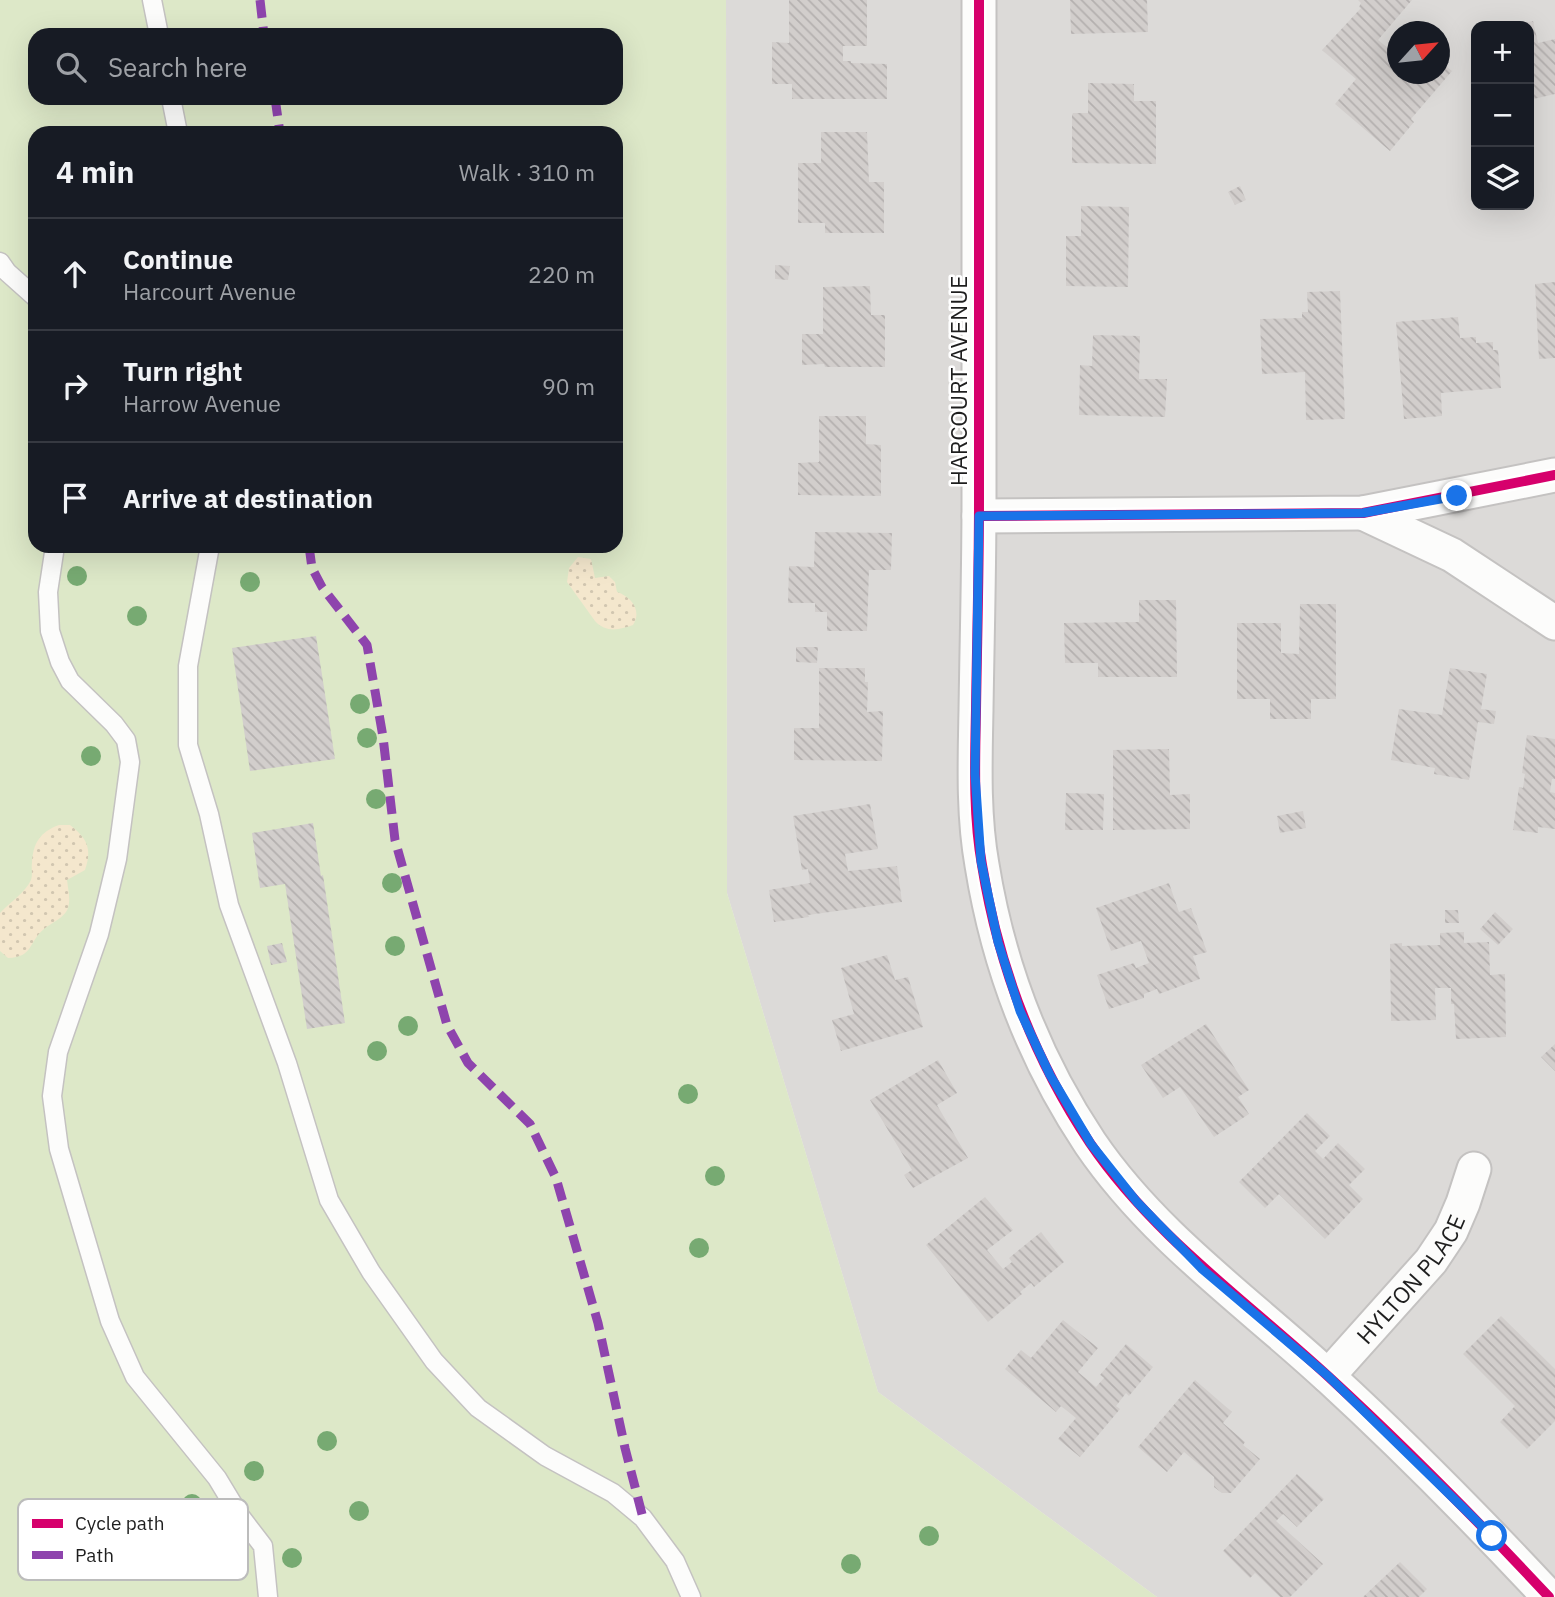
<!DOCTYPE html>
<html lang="en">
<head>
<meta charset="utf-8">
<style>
  :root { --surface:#171b24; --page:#20242c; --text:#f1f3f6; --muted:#9ea1a6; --line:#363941 }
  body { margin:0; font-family:"IBM Plex Sans",sans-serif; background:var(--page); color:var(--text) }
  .controls { position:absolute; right:21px; top:21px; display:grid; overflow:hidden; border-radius:14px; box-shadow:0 7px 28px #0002 }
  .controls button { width:63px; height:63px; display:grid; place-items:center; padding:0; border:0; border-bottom:2px solid var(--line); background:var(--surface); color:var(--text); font:35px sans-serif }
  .compass { position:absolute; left:1387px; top:21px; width:63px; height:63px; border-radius:50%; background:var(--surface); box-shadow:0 7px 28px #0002; rotate:63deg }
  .stop { position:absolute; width:21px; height:21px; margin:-16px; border:5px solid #1a73e8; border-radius:50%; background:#fff }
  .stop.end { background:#1a73e8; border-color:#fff; box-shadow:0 2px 7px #0008 }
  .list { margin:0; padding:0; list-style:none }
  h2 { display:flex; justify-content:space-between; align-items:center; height:91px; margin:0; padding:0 28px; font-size:30px }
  h2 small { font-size:23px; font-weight:400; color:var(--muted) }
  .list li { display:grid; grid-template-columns:46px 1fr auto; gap:21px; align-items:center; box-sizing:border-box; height:112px; padding:0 28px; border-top:2px solid var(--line) }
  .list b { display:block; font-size:26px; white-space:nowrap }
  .list p { margin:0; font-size:23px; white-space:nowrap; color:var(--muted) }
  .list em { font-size:23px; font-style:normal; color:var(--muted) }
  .icon { flex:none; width:38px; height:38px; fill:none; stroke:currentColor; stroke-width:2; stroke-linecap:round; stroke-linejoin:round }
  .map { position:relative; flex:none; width:1555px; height:1597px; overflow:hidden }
  .search { position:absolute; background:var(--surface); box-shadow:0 7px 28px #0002; left:28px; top:28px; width:595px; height:77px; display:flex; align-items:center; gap:18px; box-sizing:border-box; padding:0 24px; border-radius:21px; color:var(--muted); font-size:26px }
  .panel { position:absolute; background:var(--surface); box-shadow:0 7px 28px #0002; left:28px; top:126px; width:595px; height:427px; border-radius:21px }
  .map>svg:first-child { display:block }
</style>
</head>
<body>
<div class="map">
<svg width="1555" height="1597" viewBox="0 0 1555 1597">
  <defs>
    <pattern id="sand-dots" width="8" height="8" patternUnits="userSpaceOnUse" patternTransform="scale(1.75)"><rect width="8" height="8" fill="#f4e7cd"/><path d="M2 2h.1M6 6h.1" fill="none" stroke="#d1c6b0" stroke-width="1.8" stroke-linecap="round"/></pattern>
    <pattern id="building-back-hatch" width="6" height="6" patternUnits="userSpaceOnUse" patternTransform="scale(1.75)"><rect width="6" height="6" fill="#d2cecc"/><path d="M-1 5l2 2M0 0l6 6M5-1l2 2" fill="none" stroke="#b4b0af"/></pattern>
  </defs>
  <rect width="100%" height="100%" fill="#edeae7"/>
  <path fill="#dcdad8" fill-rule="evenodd" d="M726,0H1555V1597H1157L878,1392L727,893ZM1476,26H1529V205H1476ZM1398,32H1440V74H1398Z"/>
  <path fill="#dde8c8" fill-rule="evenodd" d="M0,0H726L727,893L878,1392L1157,1597H0ZM35,35H616V98H35ZM35,133H616V546H35Z"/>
  <path fill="url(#sand-dots)" d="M578,557L591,559L595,578L609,576L615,582L617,592C632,597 642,611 633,625C619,630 606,633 595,621L567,582L569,568Z
    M59,825H70C88,839 92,849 85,870L67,880C68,890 72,903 66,912C61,919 50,924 44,929C28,942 34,957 8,958L0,951V913C10,902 25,893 31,880C33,874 31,868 32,863C33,843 40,832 59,825Z"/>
  <path fill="url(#building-back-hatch)" d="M789,0H867V46H843V61H851V63L887,64V99H792V84H772V42L789,43Z
    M1070,0H1147L1148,32L1071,34Z
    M1358,0H1412L1378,40L1393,52L1398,47V74H1440V50L1447,57L1442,63L1452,71L1411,119L1414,122L1390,151L1335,104L1356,79L1322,50L1361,8L1359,7L1361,3Z
    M1533,21L1538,43L1555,39V94L1529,100V26L1514,25Z
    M1088,83L1134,84V101H1156V164L1072,163V115L1073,113H1088Z
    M821,132H867L869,182H884V233H825V223H798V163H821Z
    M1240,186L1246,200L1235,205L1228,192Z
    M1081,206L1129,207L1128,287L1066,286V236H1081Z
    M775,265L790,266L788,280L775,279Z
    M1555,282V358L1539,359L1535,284Z
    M870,286L871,315H885V367H825L824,364L802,365V334H823V287Z
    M1340,291L1345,419L1306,420L1305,372L1262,374L1260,319L1302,318V312H1308L1307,292Z
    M1458,317L1460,338L1476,337V343L1493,342V350H1498L1501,388L1441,393L1442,416L1404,419L1396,322Z
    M1093,335L1140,336L1139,379H1167L1165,417L1079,415L1080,365L1092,366Z
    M819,416H866V444L881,445V496L798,495V463L819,462Z
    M815,532L892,533L891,570H869L867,631H827V612H815V603H788L789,566L814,567Z
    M1139,600H1176L1177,677H1098V663H1065L1064,623L1139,622Z
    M1300,604H1336V699H1311V719H1270V699H1237V623H1281V653L1299,654Z
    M316,636L335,759L250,771L232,648Z
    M796,647H818L817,663L796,662Z
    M819,668H865V682H868L867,712L883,711L882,761L794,760V728H819Z
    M1450,668L1487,674L1481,709L1496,711L1494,724L1478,722L1469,780L1434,774L1435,768L1391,760L1399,709L1442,715Z
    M1527,735L1555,739V779H1552L1550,792L1555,793V829L1538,827V833L1513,830L1519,787L1523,788L1525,774L1522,773Z
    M1169,749L1170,795L1190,794V829L1113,830V750Z
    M1066,793L1104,794L1103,830H1065Z
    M870,804L878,849L845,854L848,871L897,866L902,902L808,915L809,917L774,922L769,890L810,883L808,869L802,870L793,816Z
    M1303,811L1306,828L1280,833L1277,816Z
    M313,823L321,876L323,875L345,1023L307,1029L285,884L260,888L252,833Z
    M1169,883L1179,912L1191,908L1207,952L1193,956L1200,979L1159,994L1157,989L1144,994V998L1109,1009L1097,975L1134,963L1136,968L1149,963L1141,941L1111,951L1096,908Z
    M1445,910H1458L1459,923H1445Z
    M1495,912L1513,929L1498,945L1480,929Z
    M1464,932V943L1489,942L1490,975L1505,974L1506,1037L1456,1039L1454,1004H1451V988H1435L1436,1020L1391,1021L1390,944L1402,943V946L1440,945V933Z
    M282,943L287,962L271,965L267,946Z
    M887,955L895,980L908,977L923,1027L841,1051L832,1020L854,1014L841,968Z
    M1206,1024L1249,1090L1238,1097L1249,1114L1214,1137L1180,1087L1163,1098L1141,1065Z
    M1555,1044V1071L1541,1057Z
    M938,1060L957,1093L937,1105L968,1158L913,1188L904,1175L912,1170L870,1100Z
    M1307,1113L1330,1136L1315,1151L1323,1159L1338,1143L1365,1169L1349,1185L1363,1199L1325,1239L1279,1194L1265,1208L1239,1182Z
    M985,1197L1013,1230L987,1250L1003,1269L1012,1262L1009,1258L1041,1232L1064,1262L1034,1287L1031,1283L1020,1292L1022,1294L988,1322L926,1245Z
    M1501,1316L1555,1369V1421L1527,1449L1500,1422L1515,1406L1463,1354Z
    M1063,1320L1098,1348L1078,1372L1096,1387L1104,1378L1100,1375L1126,1344L1153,1367L1129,1396L1126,1393L1116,1406L1120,1409L1080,1457L1058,1439L1076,1418L1061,1406L1056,1412L1005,1369L1021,1350L1031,1358Z
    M1195,1380L1232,1412L1223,1423L1245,1442L1243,1445L1260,1459L1231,1493H1222L1214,1487V1477L1184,1452L1167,1472L1138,1447Z
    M1297,1474L1324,1499L1297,1527L1283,1514L1276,1521L1323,1564L1290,1597H1280L1255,1573L1250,1578L1223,1551Z
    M1400,1562L1427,1589L1419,1597H1363Z"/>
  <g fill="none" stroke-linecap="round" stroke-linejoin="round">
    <defs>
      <path id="service" d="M152,0L159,35
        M171,98L178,133
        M0,262L7,272L35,297
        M55,546L48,592L50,631L60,662L70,681L114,724L126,740L130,762L117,859L99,934L58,1052L52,1096L59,1149L110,1321L135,1377L217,1478L240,1516L263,1546L268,1597
        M210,546L188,666V745L209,814L229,905L287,1063L329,1200L371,1272L434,1361L478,1408L545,1456L613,1493L643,1518L675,1561L691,1597"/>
      <g id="minor">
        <path d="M979,0C979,167 979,334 979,501C979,571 977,641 976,710C975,761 973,815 982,865C998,964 1034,1059 1090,1143C1154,1237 1248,1302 1330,1378C1406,1448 1479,1522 1549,1597"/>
        <path d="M1363,513L1452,555L1555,623"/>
        <path d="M979,516L1363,513L1555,475"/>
        <path id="s1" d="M1328,1376L1431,1261L1451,1231L1463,1203L1474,1169"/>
      </g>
    </defs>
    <use href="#service" stroke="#c4c2c1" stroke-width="21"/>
    <use href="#minor" stroke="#c4c2c1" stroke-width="37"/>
    <use href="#service" stroke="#fcfcfb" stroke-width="18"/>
    <use href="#minor" stroke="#fcfcfb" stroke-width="33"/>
    <path stroke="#8e44ad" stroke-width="9" stroke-dasharray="18 9" stroke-linecap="butt" d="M260,0L264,35
      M275,98L280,133
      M309,546L312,568L322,587L367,645L383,737L395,840L447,1025L468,1063L530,1124L556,1178L598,1323L625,1448L643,1518"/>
    <defs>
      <path id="cycleway" d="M979,0C979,167 979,334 979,501C979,571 977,641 976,710C975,761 973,815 982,865C998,964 1034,1059 1090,1143C1154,1237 1248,1302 1330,1378C1406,1448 1479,1522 1549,1597
        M979,516L1363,513L1555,475"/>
    </defs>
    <use href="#cycleway" stroke="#fff" stroke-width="15"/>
    <use href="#cycleway" stroke="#d6006c" stroke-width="10"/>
  </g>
  <g fill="#77aa72">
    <circle cx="77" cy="576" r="10"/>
    <circle cx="250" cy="582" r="10"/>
    <circle cx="137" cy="616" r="10"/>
    <circle cx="360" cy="704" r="10"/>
    <circle cx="367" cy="738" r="10"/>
    <circle cx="91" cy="756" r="10"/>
    <circle cx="376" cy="799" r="10"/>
    <circle cx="392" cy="883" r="10"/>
    <circle cx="395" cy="946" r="10"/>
    <circle cx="408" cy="1026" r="10"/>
    <circle cx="377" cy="1051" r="10"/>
    <circle cx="688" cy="1094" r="10"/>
    <circle cx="715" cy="1176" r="10"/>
    <circle cx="699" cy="1248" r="10"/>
    <circle cx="327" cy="1441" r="10"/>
    <circle cx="254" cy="1471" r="10"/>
    <circle cx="192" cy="1504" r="10"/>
    <circle cx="359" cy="1511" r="10"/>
    <circle cx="929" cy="1536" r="10"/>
    <circle cx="292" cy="1558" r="10"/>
    <circle cx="851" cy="1564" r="10"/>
  </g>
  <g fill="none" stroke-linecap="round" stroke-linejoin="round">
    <path stroke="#1a73e8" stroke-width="9" d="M1457,496L1363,513L979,516L975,774L981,861L998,942L1020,1011L1050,1075L1091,1144L1137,1202L1202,1269L1328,1376L1492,1536"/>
  </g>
  <g text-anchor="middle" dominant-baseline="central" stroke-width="5" stroke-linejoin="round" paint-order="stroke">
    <g font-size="23" fill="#1e1e1e" stroke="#fff">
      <text transform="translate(958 381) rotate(-90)">HARCOURT AVENUE</text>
      <text stroke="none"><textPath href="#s1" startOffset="128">HYLTON PLACE</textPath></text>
    </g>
  </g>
  <rect x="18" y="1499" width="230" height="81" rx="10" fill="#fff" stroke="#bcbcbc" stroke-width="2"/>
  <rect x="32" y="1519" width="31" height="9" fill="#d6006c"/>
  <rect x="32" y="1551" width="31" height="8" fill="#8e44ad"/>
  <g font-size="19" fill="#1e1e1e">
    <text x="75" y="1530">Cycle path</text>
    <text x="75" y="1562">Path</text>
  </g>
</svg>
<div class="controls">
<button>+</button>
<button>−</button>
<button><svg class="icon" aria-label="layers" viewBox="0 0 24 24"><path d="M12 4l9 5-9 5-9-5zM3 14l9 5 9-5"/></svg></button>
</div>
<svg class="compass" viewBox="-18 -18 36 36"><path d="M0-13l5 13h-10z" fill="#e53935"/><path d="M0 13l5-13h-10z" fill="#9ea1a6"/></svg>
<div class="stop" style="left:1492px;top:1536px"></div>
<div class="stop end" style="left:1457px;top:496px"></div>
<div class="search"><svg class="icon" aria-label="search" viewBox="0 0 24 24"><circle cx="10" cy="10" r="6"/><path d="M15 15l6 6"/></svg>Search here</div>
<section class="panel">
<h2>4 min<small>Walk · 310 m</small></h2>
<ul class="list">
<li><svg class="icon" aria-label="ahead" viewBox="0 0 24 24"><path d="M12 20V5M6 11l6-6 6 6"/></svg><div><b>Continue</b><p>Harcourt Avenue</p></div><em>220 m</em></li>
<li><svg class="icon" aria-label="right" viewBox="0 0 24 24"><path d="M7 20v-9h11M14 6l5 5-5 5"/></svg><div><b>Turn right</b><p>Harrow Avenue</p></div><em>90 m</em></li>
<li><svg class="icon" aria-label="arrive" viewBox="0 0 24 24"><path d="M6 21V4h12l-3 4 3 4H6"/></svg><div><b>Arrive at destination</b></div></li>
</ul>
</section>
</div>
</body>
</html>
